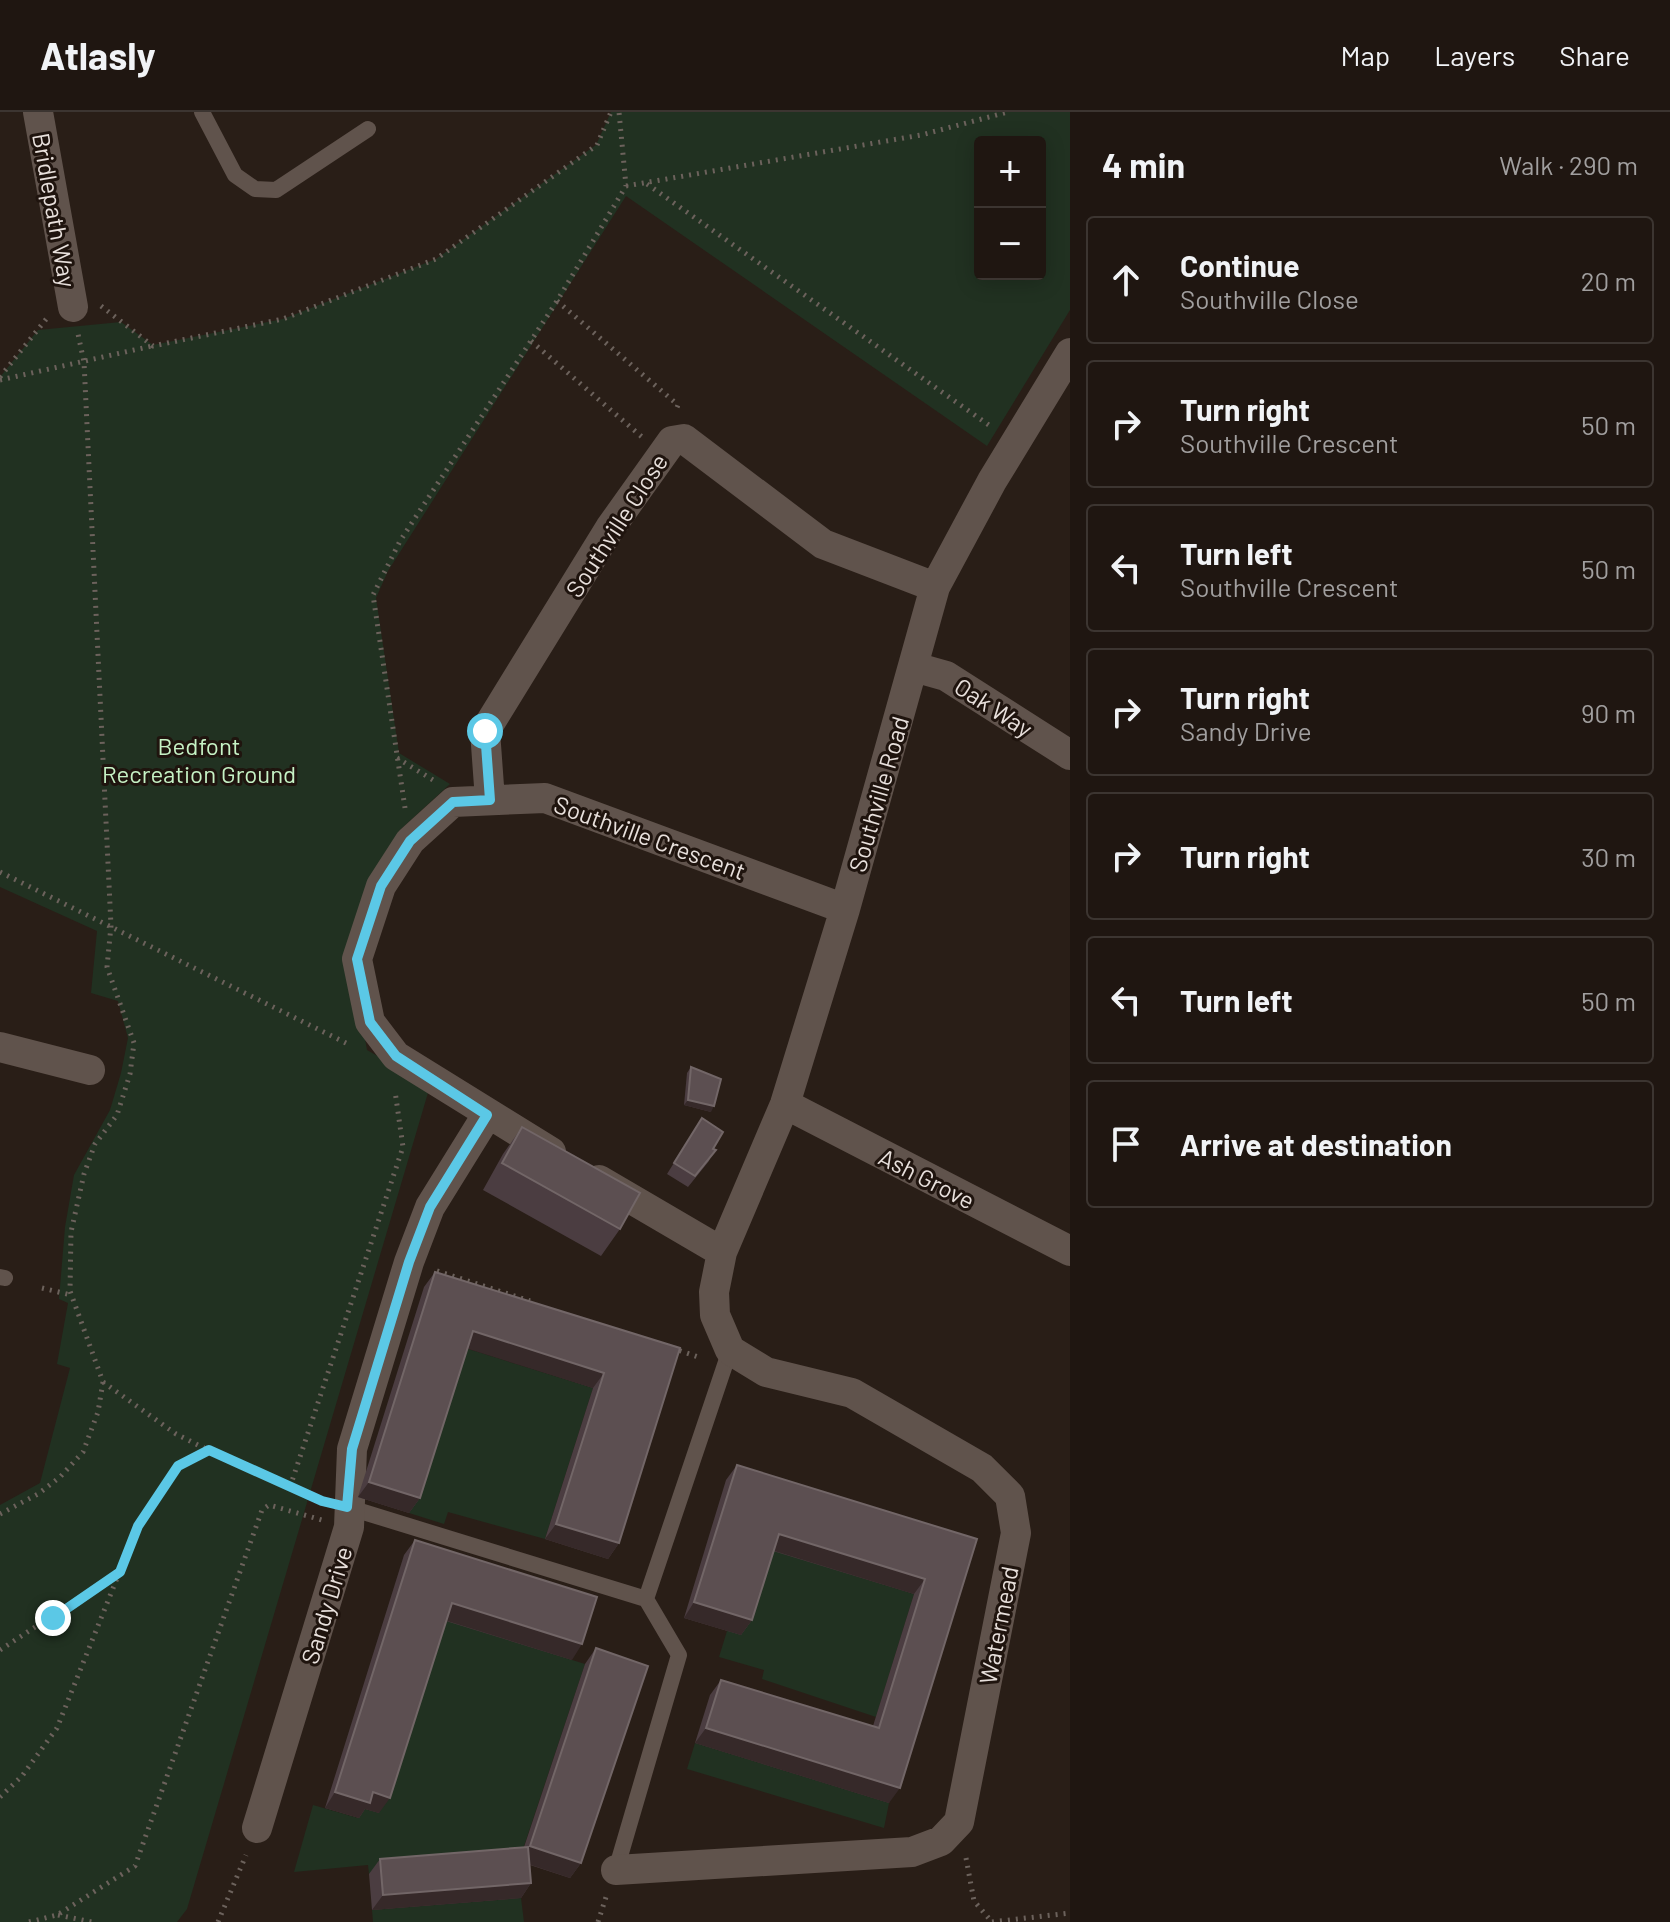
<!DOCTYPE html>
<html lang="en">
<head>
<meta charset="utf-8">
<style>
  :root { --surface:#1f1611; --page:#2c231f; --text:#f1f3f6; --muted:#a19f9f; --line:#3c3531 }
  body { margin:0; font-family:Barlow,sans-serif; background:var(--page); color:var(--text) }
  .controls { position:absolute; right:24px; top:24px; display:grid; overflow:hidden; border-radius:8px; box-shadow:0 4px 20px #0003 }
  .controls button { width:72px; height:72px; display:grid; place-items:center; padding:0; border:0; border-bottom:2px solid var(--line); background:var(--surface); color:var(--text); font:40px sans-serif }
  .stop { position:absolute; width:24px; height:24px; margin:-18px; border:6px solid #5bc8e6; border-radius:50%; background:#fff }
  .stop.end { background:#5bc8e6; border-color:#fff; box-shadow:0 2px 8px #0008 }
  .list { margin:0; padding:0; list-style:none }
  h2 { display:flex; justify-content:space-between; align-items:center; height:104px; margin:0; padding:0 32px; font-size:34px }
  h2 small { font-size:26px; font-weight:400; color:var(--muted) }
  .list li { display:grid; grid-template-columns:52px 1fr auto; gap:24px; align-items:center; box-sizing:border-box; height:128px; margin:0 16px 16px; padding:0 16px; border:2px solid var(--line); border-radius:8px }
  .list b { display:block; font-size:30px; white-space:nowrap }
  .list p { margin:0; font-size:26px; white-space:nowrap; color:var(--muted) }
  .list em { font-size:26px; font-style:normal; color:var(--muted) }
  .icon { flex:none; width:44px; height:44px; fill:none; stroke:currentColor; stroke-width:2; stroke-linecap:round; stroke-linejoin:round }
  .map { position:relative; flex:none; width:1070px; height:1810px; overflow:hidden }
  header { display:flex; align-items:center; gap:48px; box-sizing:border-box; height:112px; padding:0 40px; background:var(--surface); border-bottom:2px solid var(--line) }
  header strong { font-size:38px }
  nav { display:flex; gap:44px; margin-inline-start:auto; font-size:28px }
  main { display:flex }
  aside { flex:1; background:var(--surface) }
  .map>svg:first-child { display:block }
</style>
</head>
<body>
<header>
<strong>Atlasly</strong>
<nav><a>Map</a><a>Layers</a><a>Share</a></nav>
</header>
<main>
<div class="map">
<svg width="1070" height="1810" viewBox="0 0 1070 1810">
  <rect width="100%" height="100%" fill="#291e17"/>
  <path fill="#213121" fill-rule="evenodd" d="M611,0H1070V198L987,334L626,84L388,459L376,486L399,641L450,672L400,718L349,835L367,938L430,974L187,1797L177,1810H0V1393L40,1371L70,1256L57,1252L68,1191L59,1187L65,1115L74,1063L110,998L121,961L128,926L118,889L91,881L97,819L0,775V265L38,218L121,210L153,233L283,207L436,147L596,33ZM980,30H1040V162H980Z
    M462,1235L593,1276L545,1427L448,1400L444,1412L409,1401Z
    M768,1437L914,1482L876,1605L762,1567L764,1558L719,1545L727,1519Z
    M441,1507L585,1552L519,1749L369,1762L368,1753L294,1760L313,1693L358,1706L362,1696L379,1701Z
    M695,1631L889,1691L884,1716L687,1657Z
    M521,1786L524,1810H373L372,1798Z"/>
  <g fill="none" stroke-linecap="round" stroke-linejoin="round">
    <path stroke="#6c625c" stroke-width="5" stroke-dasharray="2 6" stroke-linecap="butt" d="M647,72L993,316
      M626,74L921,23L1008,0
      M557,189L678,293L676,298
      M101,194L153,234L283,207L436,147L597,33L611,0
      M531,229L642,325
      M0,265L47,206
      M0,268L152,234
      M397,646L433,668
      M405,696L373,483L400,429L557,189L626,74L619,0
      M0,760L348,932
      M437,1159L530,1189
      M42,1176L71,1183
      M672,1236L701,1246
      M103,1270L176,1322L208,1338
      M290,1375L403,1035L395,979
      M0,1402L38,1382L60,1365L83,1340L98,1300L103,1270L70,1179L71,1120L84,1062L95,1032L117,1003L130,962L134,931L107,855L111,814L84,250L78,222
      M0,1538L119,1460
      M0,1685L22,1664L57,1616L138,1414L178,1354L209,1338L323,1389
      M966,1746L974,1789L992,1810
      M58,1803L92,1810
      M29,1810L57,1803L135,1754L262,1398L269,1393L322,1408
      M218,1810L246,1743
      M598,1810L606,1785
      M992,1810L1070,1801"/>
    <path stroke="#60534c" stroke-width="16" d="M202,0L235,63L255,77L276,78L368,17
      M0,1165L5,1166
      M347,1395L646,1487
      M616,1758L679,1543L646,1487L730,1238"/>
    <path stroke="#60534c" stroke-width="30" d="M38,0L73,195
      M914,555L946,564L1070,643
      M490,688L485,619L610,416L672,329L684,327L823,432L935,475
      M0,935L90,958
      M785,992L1070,1139
      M551,1040L396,944L370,910L357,847L381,774L410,729L453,690L545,686L845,797
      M599,1068L722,1140
      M257,1716L349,1415L352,1337L409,1150L430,1095L487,1003
      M616,1758L912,1740L941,1729L959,1710L1016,1421L1010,1384L982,1356L852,1281L766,1260L730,1238L715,1203L714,1180L722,1140L785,992L845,797L935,475L992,369L1070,241"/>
  </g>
  <path fill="#4b3d41" d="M691,955L711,1000L684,993L687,961Z
    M702,1006L713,1037L709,1049L688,1075L667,1062Z
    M522,1015L620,1117L601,1144L483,1078L503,1042Z
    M435,1160L680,1236L619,1431L608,1447L545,1427L593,1276L468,1236L420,1386L409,1401L358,1385L424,1175Z
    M737,1353L977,1427L889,1691L695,1631L710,1583L721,1568L873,1614L914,1482L773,1439L752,1508L741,1523L684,1506L726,1368Z
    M415,1428L572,1548L446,1509L379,1701L365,1697L359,1706L325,1696L404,1443Z
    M596,1536L581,1751L570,1766L530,1753L531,1771L521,1786L372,1798L369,1762L380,1747L524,1735L585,1552Z"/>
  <path fill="#362929" d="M688,988L714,994L711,1000L684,993Z
    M473,1219L604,1261L593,1276L462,1235Z
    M369,1370L420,1386L409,1401L358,1385Z
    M556,1412L619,1431L608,1447L545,1427Z
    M779,1422L925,1467L914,1482L768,1437Z
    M694,1490L752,1508L741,1523L684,1506Z
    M452,1491L582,1532L572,1548L441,1507Z
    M706,1616L900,1676L889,1691L695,1631Z
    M335,1680H373L390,1686L379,1701L365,1697L359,1706L325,1696Z
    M530,1734L581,1751L570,1766L519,1749Z
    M531,1771L521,1786L372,1798L383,1783Z"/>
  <path fill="#5c4f51" stroke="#726667" stroke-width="2" d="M691,955L721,967L714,994L688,988Z
    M702,1006L723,1020L713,1037L716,1038L695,1064L674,1051Z
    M522,1015L640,1081L620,1117L502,1051Z
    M435,1160L680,1236L619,1431L556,1412L604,1261L473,1219L420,1386L369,1370Z
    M737,1353L977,1427L900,1676L706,1616L721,1568L879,1616L925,1467L779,1422L752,1508L694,1490Z
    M415,1428L597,1485L582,1532L452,1491L390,1686L373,1680L370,1691L335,1680Z
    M596,1536L648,1554L581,1751L530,1734Z
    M528,1735L531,1771L383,1783L380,1747Z"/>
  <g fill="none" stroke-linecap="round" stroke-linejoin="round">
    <path stroke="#5bc8e6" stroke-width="10" d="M53,1506L120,1460L138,1414L178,1354L209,1338L322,1389L347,1395L352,1337L409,1150L430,1095L487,1003L396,944L370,910L357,847L381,774L410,729L453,690L490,688L485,619"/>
  </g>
  <g text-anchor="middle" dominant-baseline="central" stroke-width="6" stroke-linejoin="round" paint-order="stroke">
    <g font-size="24" fill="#e8e0dc" stroke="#1f140e">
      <text transform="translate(55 98) rotate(80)">Bridlepath Way</text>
      <text transform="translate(616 413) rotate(-57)">Southville Close</text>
      <text transform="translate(994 595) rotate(33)">Oak Way</text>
      <text transform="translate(878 682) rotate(-74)">Southville Road</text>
      <text transform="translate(650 725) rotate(20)">Southville Crescent</text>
      <text transform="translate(927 1066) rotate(27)">Ash Grove</text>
      <text transform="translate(326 1493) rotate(-73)">Sandy Drive</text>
      <text transform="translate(998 1513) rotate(-79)">Watermead</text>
    </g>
    <g font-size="24" fill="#c6f2c5" stroke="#1f140e">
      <text x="199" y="633">Bedfont<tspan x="199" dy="28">Recreation Ground</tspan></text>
    </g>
  </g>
</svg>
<div class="controls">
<button>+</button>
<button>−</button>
</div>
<div class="stop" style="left:485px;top:619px"></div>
<div class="stop end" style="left:53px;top:1506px"></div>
</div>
<aside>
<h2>4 min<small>Walk · 290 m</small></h2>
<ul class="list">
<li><svg class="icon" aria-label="ahead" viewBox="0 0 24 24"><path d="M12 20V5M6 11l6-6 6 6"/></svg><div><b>Continue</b><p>Southville Close</p></div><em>20 m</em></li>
<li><svg class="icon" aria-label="right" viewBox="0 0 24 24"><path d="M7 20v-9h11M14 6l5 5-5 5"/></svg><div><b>Turn right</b><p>Southville Crescent</p></div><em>50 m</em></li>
<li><svg class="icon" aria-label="left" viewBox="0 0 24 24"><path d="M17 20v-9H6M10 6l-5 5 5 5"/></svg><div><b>Turn left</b><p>Southville Crescent</p></div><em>50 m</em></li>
<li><svg class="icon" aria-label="right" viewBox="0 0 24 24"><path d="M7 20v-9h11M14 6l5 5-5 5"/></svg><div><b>Turn right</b><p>Sandy Drive</p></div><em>90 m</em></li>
<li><svg class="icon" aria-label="right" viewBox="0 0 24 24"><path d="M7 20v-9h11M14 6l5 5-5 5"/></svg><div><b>Turn right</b></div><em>30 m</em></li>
<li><svg class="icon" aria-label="left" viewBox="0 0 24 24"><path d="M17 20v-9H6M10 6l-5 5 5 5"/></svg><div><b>Turn left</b></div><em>50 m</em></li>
<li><svg class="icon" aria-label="arrive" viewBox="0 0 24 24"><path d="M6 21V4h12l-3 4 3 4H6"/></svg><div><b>Arrive at destination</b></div></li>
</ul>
</aside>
</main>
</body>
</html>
